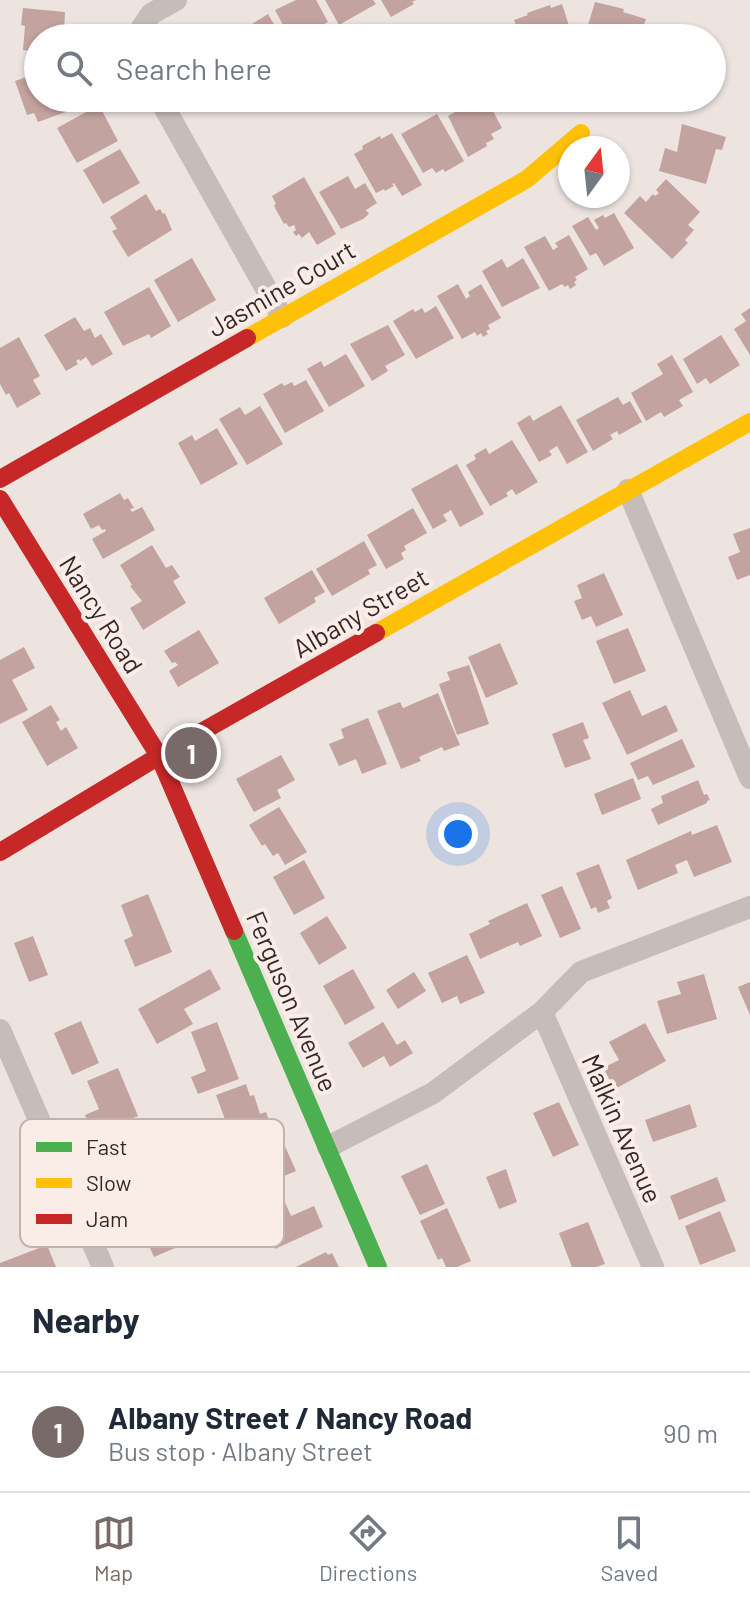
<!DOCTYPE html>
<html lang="en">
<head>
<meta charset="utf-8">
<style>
  :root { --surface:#fff; --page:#f6f6f7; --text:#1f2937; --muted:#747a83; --line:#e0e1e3; --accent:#776a68 }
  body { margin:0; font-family:Barlow,sans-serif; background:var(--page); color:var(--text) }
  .compass { position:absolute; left:558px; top:136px; width:72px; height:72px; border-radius:50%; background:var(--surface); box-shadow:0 2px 6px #0004; rotate:15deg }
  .you { position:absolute; left:458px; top:834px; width:28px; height:28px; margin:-20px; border:6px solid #fff; border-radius:50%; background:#1a73e8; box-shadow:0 0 0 12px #1a73e833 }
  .badge { display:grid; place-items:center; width:52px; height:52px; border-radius:50%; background:var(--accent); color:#fff; font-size:26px; font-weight:700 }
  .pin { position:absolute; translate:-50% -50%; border:4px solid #fff; box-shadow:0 2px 8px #0006 }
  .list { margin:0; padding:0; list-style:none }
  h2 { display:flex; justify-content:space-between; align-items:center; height:104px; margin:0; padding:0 32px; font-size:34px }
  h2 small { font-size:26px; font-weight:400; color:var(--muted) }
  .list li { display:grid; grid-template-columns:52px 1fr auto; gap:24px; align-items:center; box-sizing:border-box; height:120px; padding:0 32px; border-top:2px solid var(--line) }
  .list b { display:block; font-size:30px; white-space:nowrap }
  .list p { margin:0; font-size:26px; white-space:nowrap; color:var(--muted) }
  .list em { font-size:26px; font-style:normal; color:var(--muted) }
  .icon { flex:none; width:44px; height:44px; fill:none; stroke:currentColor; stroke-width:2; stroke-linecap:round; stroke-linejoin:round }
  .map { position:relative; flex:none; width:750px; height:1267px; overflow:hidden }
  .search { position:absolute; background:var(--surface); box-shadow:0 2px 6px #0004; left:24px; right:24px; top:24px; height:88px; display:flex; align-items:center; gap:20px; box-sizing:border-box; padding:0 28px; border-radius:44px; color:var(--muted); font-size:30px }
  .sheet { height:224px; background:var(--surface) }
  nav { display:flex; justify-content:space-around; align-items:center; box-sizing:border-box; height:112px; border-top:2px solid var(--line); background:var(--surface); font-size:22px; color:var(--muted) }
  nav a { display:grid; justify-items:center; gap:4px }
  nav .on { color:var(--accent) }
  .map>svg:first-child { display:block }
</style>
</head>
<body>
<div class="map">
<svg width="750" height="1267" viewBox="0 0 750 1267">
  <rect width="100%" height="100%" fill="#ede4e0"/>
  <path fill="#c2a3a0" d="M296,0H316L328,22L309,32L312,38H290L275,10Z
    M325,0H373L376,4L339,25Z
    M381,0H416L412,2L414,4L391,17Z
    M595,2L624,9L623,12L646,19L639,38H584Z
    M562,4L573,38H520L514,20L528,15L527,13L550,5L551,8Z
    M23,8L65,12L64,31H69L68,38H38V52L23,50L25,26L21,25Z
    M268,14L282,38H240L248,33L250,35L253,33L249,26Z
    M38,73V98H86L88,104L38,122L34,113L27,115L15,81Z
    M480,98H486L502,128L491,134L494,139L486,143L487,146L468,157L448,116Z
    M667,98H701L703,102L681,112L676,102L670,105Z
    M99,105L118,141L77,163L57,128Z
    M437,114L464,161L445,172L443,169L436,173L432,168L423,173L401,134Z
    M682,124L726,137L722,150L716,149L706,184L659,171L665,148L677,152Z
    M392,133L422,185L402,196L394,183L392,184L394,186L385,191L384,189L376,193L354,154L363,149L362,146L380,136L381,139Z
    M120,149L140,183L103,204L83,170Z
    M348,176L355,189L365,183L377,203L366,210L369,214L363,219L341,229L319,192Z
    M304,177L336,234L317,245L309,232L302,238L299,234L296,236L293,232L296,230L294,225L289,227L286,223L284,224L276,210L274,205L276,204L272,196Z
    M666,179L700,212L688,225L694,230L685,240L688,243L672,259L624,213L640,196L646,202L653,194L655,196L659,193L656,190Z
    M146,194L156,211L160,209L163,214L165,213L172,230L128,257L112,231L117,229L110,217Z
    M614,213L634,248L604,266L596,253L590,256L572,226L588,217L596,230L599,228L594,220L603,215L605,218Z
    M569,235L588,269L575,277L577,280L574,282L576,285L570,289L568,285L565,287L562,284L549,291L524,247L545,236L553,250L558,247L555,243Z
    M192,258L216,300L178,322L154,280Z
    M523,258L540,288L502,307L482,271L502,259L507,268Z
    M458,284L466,299L470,296L468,292L481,284L501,318L488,325L490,329L486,331L488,334L483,337L481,333L477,336L475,332L462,339L437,296Z
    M149,287L171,326L151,338L149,334L123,346L104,312Z
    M436,306L454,338L416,359L393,321L413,309L415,312L422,308L425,313Z
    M750,308V355L734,329L746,321L741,314Z
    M75,317L84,331L90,328L95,338L101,334L113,354L92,366L86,357L80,361L79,359L76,361L78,364L66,371L44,335Z
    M388,325L405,355L385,366L388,371L372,381L350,344Z
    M721,335L740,365L710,384L706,378L697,384L683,359Z
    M19,337L40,376L33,380L41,394L17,408L9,393L6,395L0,384V348Z
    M346,354L365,386L329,407L307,369L321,361L324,367Z
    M672,355L693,392L679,400L683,406L664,417L661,412L646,421L631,393L663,374L657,364Z
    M306,380L324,411L285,433L263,394L282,383L284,386L292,382L294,386Z
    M618,397L623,405L630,401L642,422L619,435L617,431L610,435L613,439L593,451L576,420Z
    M561,405L588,452L567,464L557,446L549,451L552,455L539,462L517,423L530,415L533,421Z
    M260,406L283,444L247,465L219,419L240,407L245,415Z
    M217,428L238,464L201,485L178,443L192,435L195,441Z
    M512,440L538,482L516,495L512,489L506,493L508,496L490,506L466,465L476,459L474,455L486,448L489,454Z
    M457,464L484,514L460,527L451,510L443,515L447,521L433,529L411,489Z
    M120,493L124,500L128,498L134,508L130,509L132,512L142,507L155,530L103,559L92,539L106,531L105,529L102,530L99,525L91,529L83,514Z
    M413,508L427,533L404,546L406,550L401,553L404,559L386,569L367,535Z
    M750,528V575L737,580L728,557L740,552L733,534Z
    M364,541L377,565L368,570L370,574L332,596L316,569Z
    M152,545L166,568L172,565L180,577L173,581L186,603L143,630L130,608L142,601L130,586L132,585L120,565Z
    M312,570L325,592L314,598L316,602L279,624L264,598Z
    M604,573L623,615L596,627L591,616L582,620L574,601L582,598L577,585Z
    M628,628L646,671L614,684L596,641Z
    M199,630L219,663L178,687L169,671L178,665L175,662L172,663L164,651Z
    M500,643L518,684L486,698L468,657Z
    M24,647L35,668L12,680L28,710L0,724V660Z
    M469,665L489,724L457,735L439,684L450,680L447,672Z
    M630,690L642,716L666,705L678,731L627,755L602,703Z
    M438,693L460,745L444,751L442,747L419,757L421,761L401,769L377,711L400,702L403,708Z
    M51,705L60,720L56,722L61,731L66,727L78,748L47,766L22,722Z
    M368,718L387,764L362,774L356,759L339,766L329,744L344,738L341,729Z
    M583,722L589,738L583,740L591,759L565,768L552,734Z
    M682,739L695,767L653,785L648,776L638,780L630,763Z
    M281,755L295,780L277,790L281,798L254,812L236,779Z
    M633,778L641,799L602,815L594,794Z
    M698,780L704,795L707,794L710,800L707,801V803L658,825L651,809L663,803L661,796Z
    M279,807L307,852L285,865L278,853L273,856L265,844L262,846L249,825Z
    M717,825L732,862L694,877L687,860L675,865L678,873L638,890L626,860L691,831L692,835Z
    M304,860L325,898L294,915L273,877Z
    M599,864L612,898L607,901L610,908L598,913L596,907L591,909L576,873Z
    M562,886L581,929L560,938L541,895Z
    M148,894L172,952L135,967L124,940L133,936L121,905Z
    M527,903L542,936L520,946L518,942L480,959L469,934L490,924L488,921Z
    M327,916L347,948L319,965L300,933Z
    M33,936L48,975L29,982L14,943Z
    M467,955L485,993L460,1004L457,996L442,1003L428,973Z
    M210,969L221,989L184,1009L193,1024L157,1044L138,1009Z
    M353,969L375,1008L345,1025L323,986Z
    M414,972L426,991L398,1009L386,990Z
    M704,974L717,1019L667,1034L657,1001L681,994L677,982Z
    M750,982V1015L738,987Z
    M81,1021L99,1063L72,1075L54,1033Z
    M217,1022L239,1079L198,1094L191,1077L206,1071L191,1032Z
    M383,1022L397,1045L405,1040L413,1053L390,1067L384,1056L363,1068L348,1043Z
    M645,1023L666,1061L615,1089L603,1068L619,1060L609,1042Z
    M118,1068L138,1116L93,1135L85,1115L99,1109L87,1081Z
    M246,1084L250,1096L254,1095L260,1114L266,1112L274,1134L236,1149L216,1095Z
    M559,1102L579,1145L553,1157L533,1113Z
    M690,1104L697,1127L653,1142L645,1120Z
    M284,1144L296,1171L253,1189L242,1162Z
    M427,1164L445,1204L420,1215L401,1176Z
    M506,1169L517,1202L499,1209L486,1177Z
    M717,1177L726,1201L679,1220L670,1196Z
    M283,1198L291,1216L314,1206L323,1227L275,1249L257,1210Z
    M166,1199L176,1222L165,1226L175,1248L154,1257L135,1214Z
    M447,1208L471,1261L457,1267H446L442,1258L438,1260L420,1221Z
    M720,1211L736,1251L700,1265L685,1226Z
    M588,1222L605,1264L596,1267H572L559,1233Z
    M47,1245L56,1267H0V1263Z
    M326,1252L328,1255L332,1253L339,1267H296Z"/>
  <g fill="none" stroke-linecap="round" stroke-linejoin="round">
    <path stroke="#c6bcb9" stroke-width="22" d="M135,38L151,14L176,0
      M159,98L282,317
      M628,490L750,778
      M542,1012L653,1267
      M0,1030L103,1267
      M328,1147L433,1093L542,1012L581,972L750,907"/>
    <path stroke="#4caf50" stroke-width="18" d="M234,931L378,1267"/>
    <path stroke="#ffc107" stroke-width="18" d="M247,338L527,179L581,133
      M376,633L750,422"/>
    <path stroke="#c62828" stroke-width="18" d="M0,479L247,338
      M0,499L159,756L234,931
      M0,852L159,756L376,633"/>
  </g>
  <g text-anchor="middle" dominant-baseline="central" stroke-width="8" stroke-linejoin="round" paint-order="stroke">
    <g font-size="26" fill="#372827" stroke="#faede7">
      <text transform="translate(281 288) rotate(-30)">Jasmine Court</text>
      <text transform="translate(360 612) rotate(-30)">Albany Street</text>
      <text transform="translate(102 614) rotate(58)">Nancy Road</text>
      <text transform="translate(293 1001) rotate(67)">Ferguson Avenue</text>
      <text transform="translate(623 1128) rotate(66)">Malkin Avenue</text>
    </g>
  </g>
  <rect x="20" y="1119" width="264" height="128" rx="12" fill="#faede7" stroke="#c0b2ad" stroke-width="2"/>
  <rect x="36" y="1142" width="36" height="10" fill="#4caf50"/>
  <rect x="36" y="1178" width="36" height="10" fill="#ffc107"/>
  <rect x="36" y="1214" width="36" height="10" fill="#c62828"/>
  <g font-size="22" fill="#372827">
    <text x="86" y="1155">Fast</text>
    <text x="86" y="1191">Slow</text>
    <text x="86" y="1227">Jam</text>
  </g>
</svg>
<svg class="compass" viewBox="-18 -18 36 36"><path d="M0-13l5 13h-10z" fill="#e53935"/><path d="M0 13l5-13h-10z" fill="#747a83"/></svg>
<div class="you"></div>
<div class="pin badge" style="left:191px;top:753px">1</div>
<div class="search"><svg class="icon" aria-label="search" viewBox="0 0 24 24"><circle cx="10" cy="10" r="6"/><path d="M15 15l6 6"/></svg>Search here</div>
</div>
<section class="sheet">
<h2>Nearby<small></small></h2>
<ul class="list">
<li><span class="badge">1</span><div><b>Albany Street / Nancy Road</b><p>Bus stop · Albany Street</p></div><em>90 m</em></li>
</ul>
</section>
<nav>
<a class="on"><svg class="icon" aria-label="map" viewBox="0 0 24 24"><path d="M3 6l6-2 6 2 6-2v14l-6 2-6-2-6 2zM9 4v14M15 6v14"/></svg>Map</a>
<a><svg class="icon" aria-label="directions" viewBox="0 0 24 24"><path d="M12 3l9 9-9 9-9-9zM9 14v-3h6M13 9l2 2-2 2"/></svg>Directions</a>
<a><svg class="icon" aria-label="saved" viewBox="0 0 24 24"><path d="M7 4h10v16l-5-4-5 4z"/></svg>Saved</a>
</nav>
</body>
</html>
